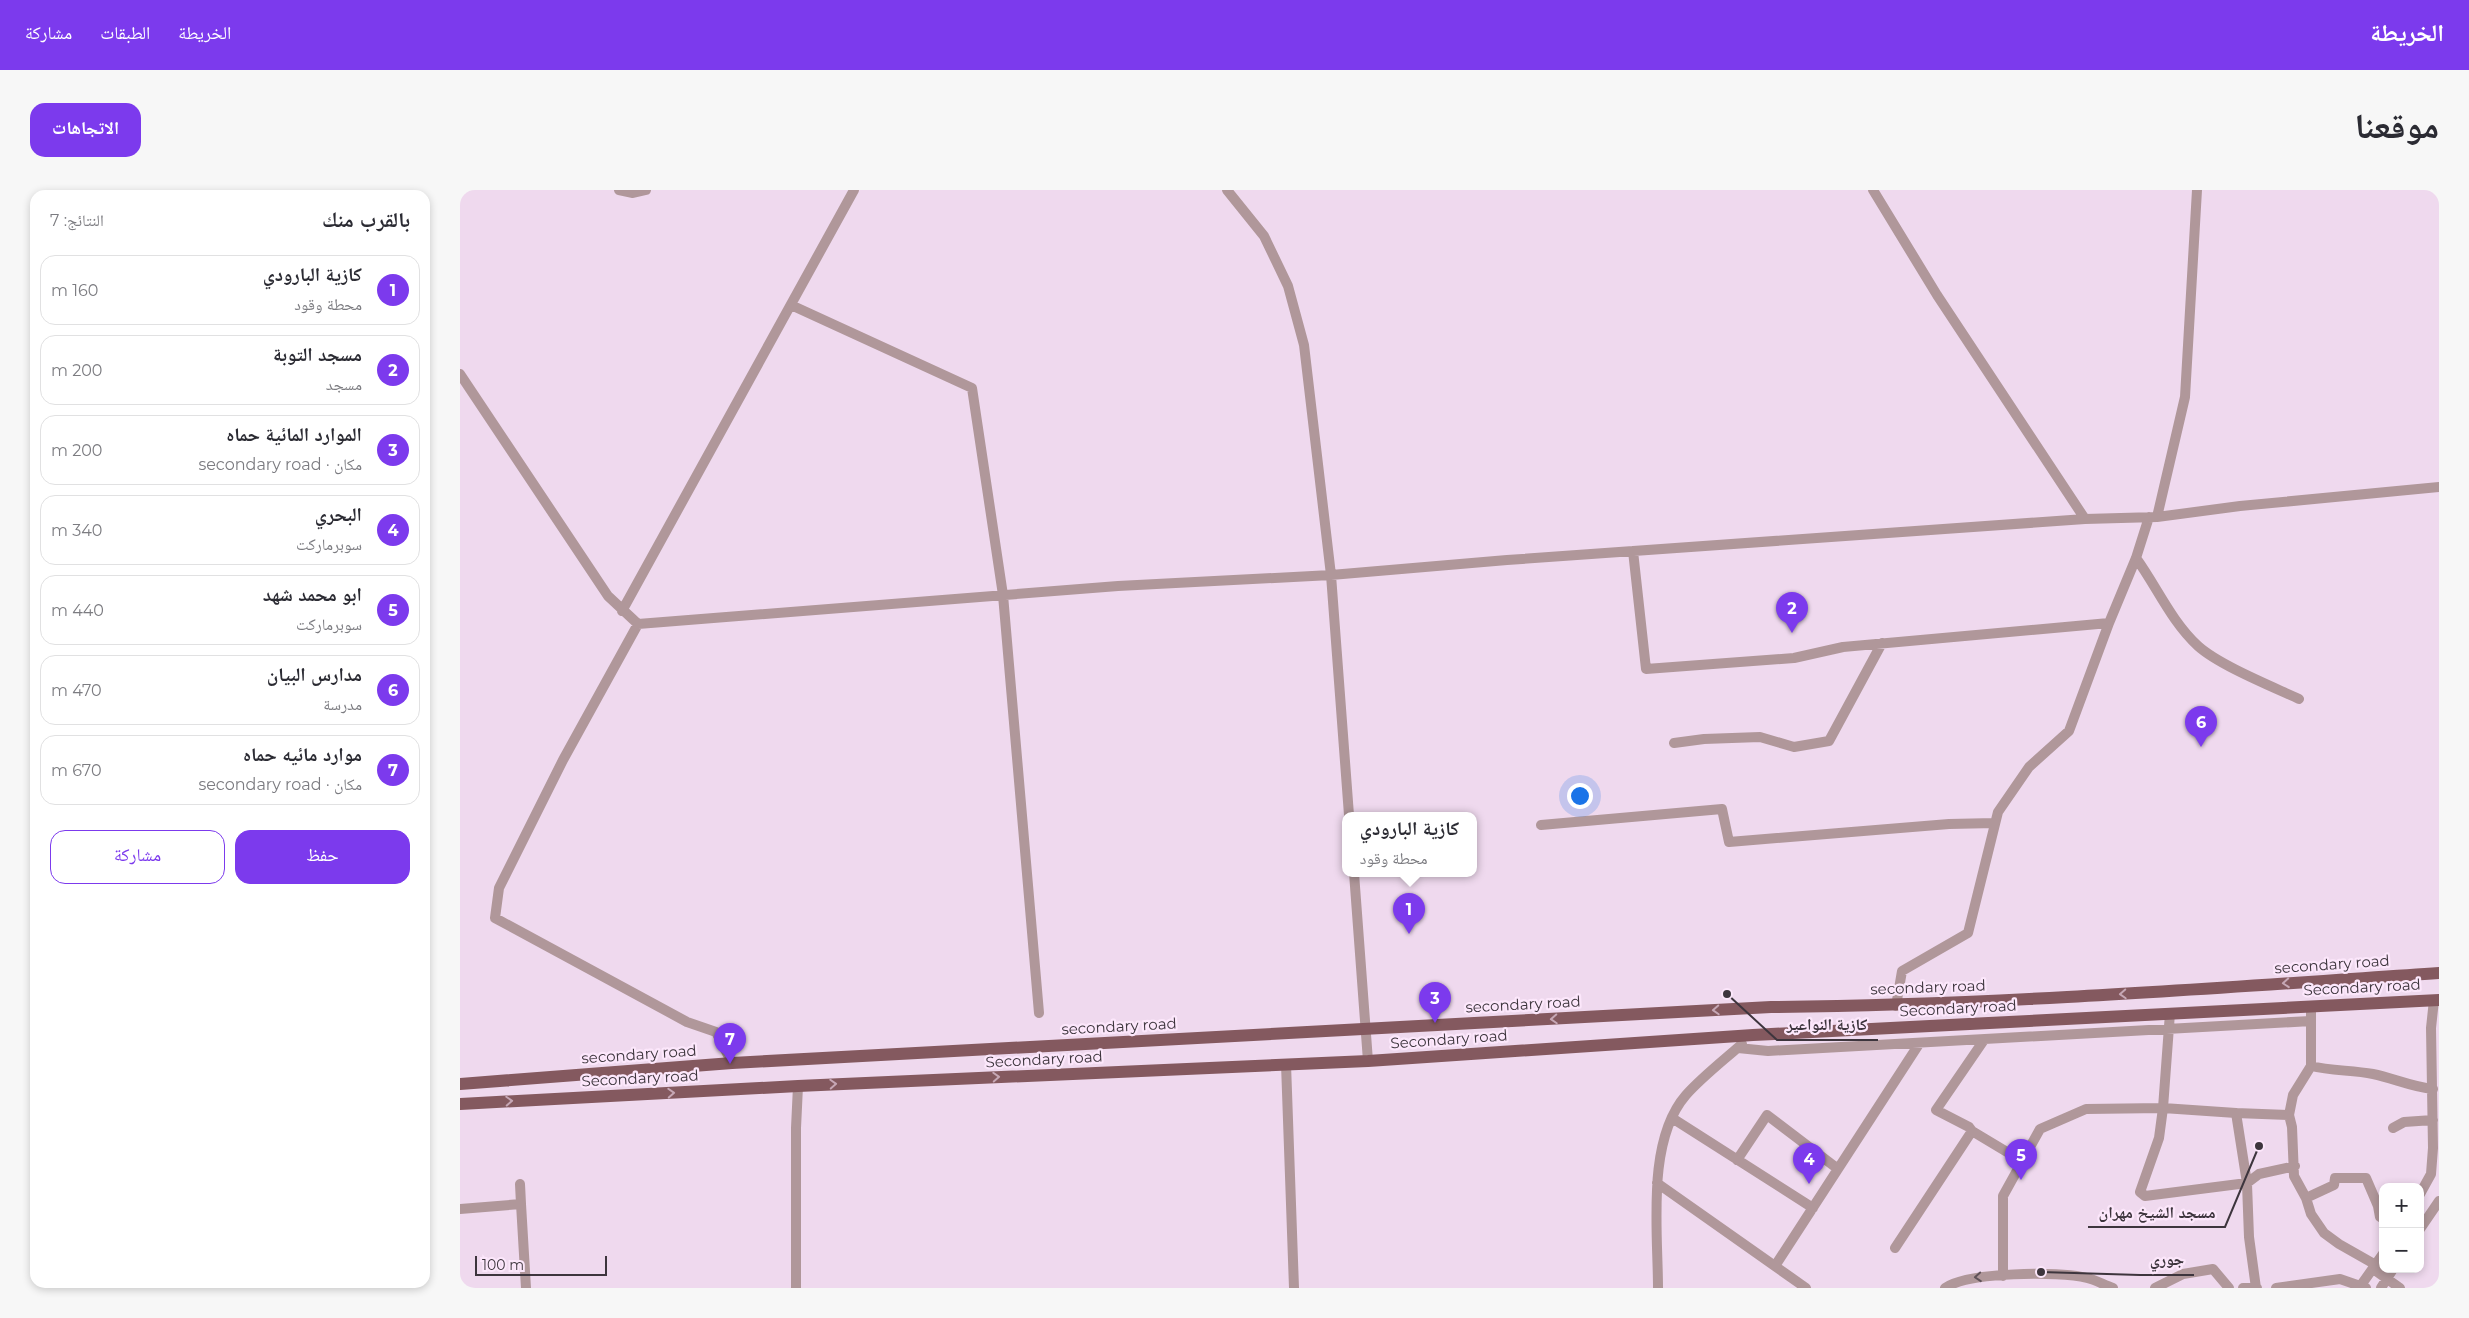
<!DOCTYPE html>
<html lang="ar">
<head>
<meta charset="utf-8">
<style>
  :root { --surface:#fff; --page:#f7f7f7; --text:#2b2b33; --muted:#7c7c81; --line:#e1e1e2; --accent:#7c3aed }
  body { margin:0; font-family:Montserrat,"Noto Naskh Arabic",sans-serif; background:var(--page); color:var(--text); direction:rtl }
  .controls { position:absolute; right:15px; bottom:15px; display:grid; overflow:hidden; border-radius:10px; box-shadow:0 2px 8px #0003 }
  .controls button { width:45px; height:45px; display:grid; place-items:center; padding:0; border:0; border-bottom:1px solid var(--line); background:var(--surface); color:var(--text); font:25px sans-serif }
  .scale { position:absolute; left:15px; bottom:12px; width:132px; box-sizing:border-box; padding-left:5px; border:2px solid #3d353d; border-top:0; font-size:14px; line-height:18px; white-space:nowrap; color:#3d353d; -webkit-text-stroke:4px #fce7fb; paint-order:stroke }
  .you { position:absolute; left:1119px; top:605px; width:18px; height:18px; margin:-12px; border:4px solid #fff; border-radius:50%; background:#1a73e8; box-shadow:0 0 0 8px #1a73e833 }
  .badge { display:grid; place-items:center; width:32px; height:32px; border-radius:50%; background:var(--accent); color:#fff; font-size:16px; font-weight:700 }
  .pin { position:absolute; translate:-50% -41px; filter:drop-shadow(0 1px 2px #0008) }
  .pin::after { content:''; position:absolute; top:26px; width:18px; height:15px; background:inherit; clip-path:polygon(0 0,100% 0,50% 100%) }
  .popup { position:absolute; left:882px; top:622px; width:135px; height:65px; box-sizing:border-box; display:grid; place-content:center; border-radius:10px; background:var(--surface); filter:drop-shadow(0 1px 4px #0005); font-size:16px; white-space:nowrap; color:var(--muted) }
  .popup b { font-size:19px; color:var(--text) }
  .popup::after { content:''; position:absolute; left:50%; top:100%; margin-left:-10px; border:10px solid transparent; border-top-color:var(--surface) }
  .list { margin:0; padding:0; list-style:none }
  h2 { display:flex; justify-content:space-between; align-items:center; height:65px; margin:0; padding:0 20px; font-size:21px }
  h2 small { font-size:16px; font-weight:400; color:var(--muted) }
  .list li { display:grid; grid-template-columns:32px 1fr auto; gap:15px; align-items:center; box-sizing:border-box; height:70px; margin:0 10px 10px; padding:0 10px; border:1px solid var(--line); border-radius:15px }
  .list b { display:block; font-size:19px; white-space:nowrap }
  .list p { margin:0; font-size:16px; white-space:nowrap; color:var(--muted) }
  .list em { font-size:16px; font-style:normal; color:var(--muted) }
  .actions { display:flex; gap:10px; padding:15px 20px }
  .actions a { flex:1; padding:11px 0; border:1px solid var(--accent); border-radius:15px; text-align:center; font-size:18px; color:var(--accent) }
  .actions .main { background:var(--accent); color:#fff }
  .map { position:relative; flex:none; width:1979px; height:1098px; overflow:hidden; direction:ltr; border-radius:15px }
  header { display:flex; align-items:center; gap:30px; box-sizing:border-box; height:70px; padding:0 25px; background:var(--accent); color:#fff }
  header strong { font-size:24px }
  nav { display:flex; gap:28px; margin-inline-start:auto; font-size:18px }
  .intro { display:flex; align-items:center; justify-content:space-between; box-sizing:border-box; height:120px; padding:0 30px }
  h1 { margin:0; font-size:35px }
  .button { padding:12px 22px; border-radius:15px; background:var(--accent); color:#fff; font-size:18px; font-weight:700 }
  main { display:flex; gap:30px; padding:0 30px }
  aside { flex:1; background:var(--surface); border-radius:15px; box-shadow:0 2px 8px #0003 }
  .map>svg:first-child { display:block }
</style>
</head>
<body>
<header>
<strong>الخريطة</strong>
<nav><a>الخريطة</a><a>الطبقات</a><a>مشاركة</a></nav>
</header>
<div class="intro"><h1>موقعنا</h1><a class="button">الاتجاهات</a></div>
<main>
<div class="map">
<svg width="1979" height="1098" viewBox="0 0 1979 1098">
  <rect width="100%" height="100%" fill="#efd9ee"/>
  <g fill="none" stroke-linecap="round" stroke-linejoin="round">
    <path stroke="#b0979a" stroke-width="10" d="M159,0L173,3L186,0
      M767,0L804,46L828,96L844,155L871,385L889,625
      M1413,0L1477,105L1625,329
      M331,115L512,198L543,405L579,823
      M0,184L148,406L178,434L103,570L39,698L35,728L227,832L256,842L272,873
      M1697,327L1725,207L1737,0
      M1173,361L1186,479L1334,468L1383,457L1649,433
      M1676,368C1697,397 1711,431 1738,456C1759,475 1811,496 1839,509
      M162,421L394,0
      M178,434L658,396L871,385L1047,370L1625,329L1697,327L1780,316L1979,297
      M1214,553L1244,549L1300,547L1334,557L1369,551L1422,453
      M1081,635L1262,619L1269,652L1489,634L1535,633
      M894,683L908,871
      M1436,816L1442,781L1508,743L1538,622L1569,577L1609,541L1649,433L1676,368L1689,327
      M1851,831V876L1833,905L1829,925L1832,937L1834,986L1846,1008L1851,1024L1864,1043L1879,1054L1916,1075
      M1524,850L1476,920L1509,937L1512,941L1562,971
      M1278,858L1308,861L1851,831V816
      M826,874L834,1098
      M1851,876C1871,881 1892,880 1913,884C1933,888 1952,897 1973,899
      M1776,923L1829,925
      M1212,928L1353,1018
      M1933,938L1944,932L1973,930
      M1277,970L1307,925L1378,979
      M1197,993L1346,1098
      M60,994L61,1014
      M1960,1004L1971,984L1973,958L1971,838L1974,810
      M1846,1008L1874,995L1875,988H1906L1918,1016L1920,1027L1923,1028
      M0,1019L61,1014L66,1098
      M1960,1039L1979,1011
      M1435,1058L1512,941
      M1315,1076L1459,854
      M1913,1079L1940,1098
      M1543,1086V1006L1580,939L1626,919L1703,918L1710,823
      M336,1098V938L338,896
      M1198,1098C1198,1041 1186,951 1226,905C1242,887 1264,870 1282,854
      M1485,1098C1508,1082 1598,1081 1627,1088C1636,1090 1644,1095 1653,1098
      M1695,1098L1723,1084L1753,1079L1769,1098
      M1783,1098H1797
      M1796,1098L1789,1047L1787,994V993L1776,923L1703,918L1699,948L1680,1002L1685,1006L1787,993L1799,984L1835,976
      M1816,1098L1880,1089L1906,1098
      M1899,1098L1923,1064
      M1921,1098L1933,1079"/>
    <path stroke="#84595f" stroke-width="12" d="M0,894L272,873L1311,817C1534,815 1757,798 1979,783
      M0,914L338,896L908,871L1293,845L1979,810"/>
  </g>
  <defs><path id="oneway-chevron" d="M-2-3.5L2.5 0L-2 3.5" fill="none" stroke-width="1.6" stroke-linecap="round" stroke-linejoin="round" transform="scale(1.25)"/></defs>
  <g stroke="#c6a7b5">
    <use href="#oneway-chevron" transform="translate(1826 793) rotate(176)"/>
    <use href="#oneway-chevron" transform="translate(1663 804) rotate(177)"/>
    <use href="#oneway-chevron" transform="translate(1256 820) rotate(177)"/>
    <use href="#oneway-chevron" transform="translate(1094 829) rotate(177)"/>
    <use href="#oneway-chevron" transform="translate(536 887) rotate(-3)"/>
    <use href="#oneway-chevron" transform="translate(373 894) rotate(-3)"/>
    <use href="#oneway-chevron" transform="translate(211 903) rotate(-3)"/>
    <use href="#oneway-chevron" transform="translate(49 911) rotate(-3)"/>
  </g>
  <use stroke="#605259" href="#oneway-chevron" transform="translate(1518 1087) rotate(176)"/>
  <g text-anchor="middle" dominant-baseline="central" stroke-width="4.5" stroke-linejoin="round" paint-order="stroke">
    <g font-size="15" fill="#3d353d" stroke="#fce7fb">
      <text transform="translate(1872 774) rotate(-4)">secondary road</text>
      <text transform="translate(1468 797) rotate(-2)">secondary road</text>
      <text transform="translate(1902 797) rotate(-3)">Secondary road</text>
      <text transform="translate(1063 814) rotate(-3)">secondary road</text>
      <text transform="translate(1498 818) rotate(-3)">Secondary road</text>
      <text transform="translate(659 836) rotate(-3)">secondary road</text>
      <text transform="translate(989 849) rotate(-4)">Secondary road</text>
      <text transform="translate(179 864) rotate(-4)">secondary road</text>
      <text transform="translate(584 869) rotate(-3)">Secondary road</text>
      <text transform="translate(180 888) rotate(-3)">Secondary road</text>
    </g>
  </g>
  <path fill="none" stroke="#3d353d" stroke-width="2" d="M1267 804L1317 850H1418M1799 956L1765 1037H1628M1581 1082L1680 1085H1734"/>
  <g fill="#3d353d" stroke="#fce7fb" stroke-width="2">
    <circle cx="1267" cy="804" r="5"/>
    <circle cx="1799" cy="956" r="5"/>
    <circle cx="1581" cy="1082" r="5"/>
  </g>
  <g font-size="16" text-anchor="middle" font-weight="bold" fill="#3d353d" stroke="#fce7fb" stroke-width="4.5" stroke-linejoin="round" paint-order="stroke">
    <text x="1367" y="840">كازية النواعير</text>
    <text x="1697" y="1028">مسجد الشيخ مهران</text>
    <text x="1707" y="1075">جوري</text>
  </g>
</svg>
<div class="controls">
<button>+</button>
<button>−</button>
</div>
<div class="scale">100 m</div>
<div class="you"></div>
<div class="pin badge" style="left:949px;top:744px">1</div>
<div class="popup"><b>كازية البارودي</b>محطة وقود</div>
<div class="pin badge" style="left:1332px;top:443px">2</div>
<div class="pin badge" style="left:975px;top:833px">3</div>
<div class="pin badge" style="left:1349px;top:994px">4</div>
<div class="pin badge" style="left:1561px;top:990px">5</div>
<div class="pin badge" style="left:1741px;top:557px">6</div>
<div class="pin badge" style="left:270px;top:874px">7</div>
</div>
<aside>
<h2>بالقرب منك<small>النتائج: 7</small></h2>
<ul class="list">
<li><span class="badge">1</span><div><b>كازية البارودي</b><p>محطة وقود</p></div><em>160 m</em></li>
<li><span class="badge">2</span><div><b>مسجد التوبة</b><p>مسجد</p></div><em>200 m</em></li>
<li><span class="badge">3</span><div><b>الموارد المائية حماه</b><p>مكان · secondary road</p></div><em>200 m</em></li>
<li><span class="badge">4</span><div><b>البحري</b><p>سوبرماركت</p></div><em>340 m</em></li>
<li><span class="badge">5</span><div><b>ابو محمد شهد</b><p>سوبرماركت</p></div><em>440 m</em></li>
<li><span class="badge">6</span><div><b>مدارس البيان</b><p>مدرسة</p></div><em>470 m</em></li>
<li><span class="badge">7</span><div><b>موارد مائيه حماه</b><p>مكان · secondary road</p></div><em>670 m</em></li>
</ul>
<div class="actions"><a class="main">حفظ</a><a>مشاركة</a></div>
</aside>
</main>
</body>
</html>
